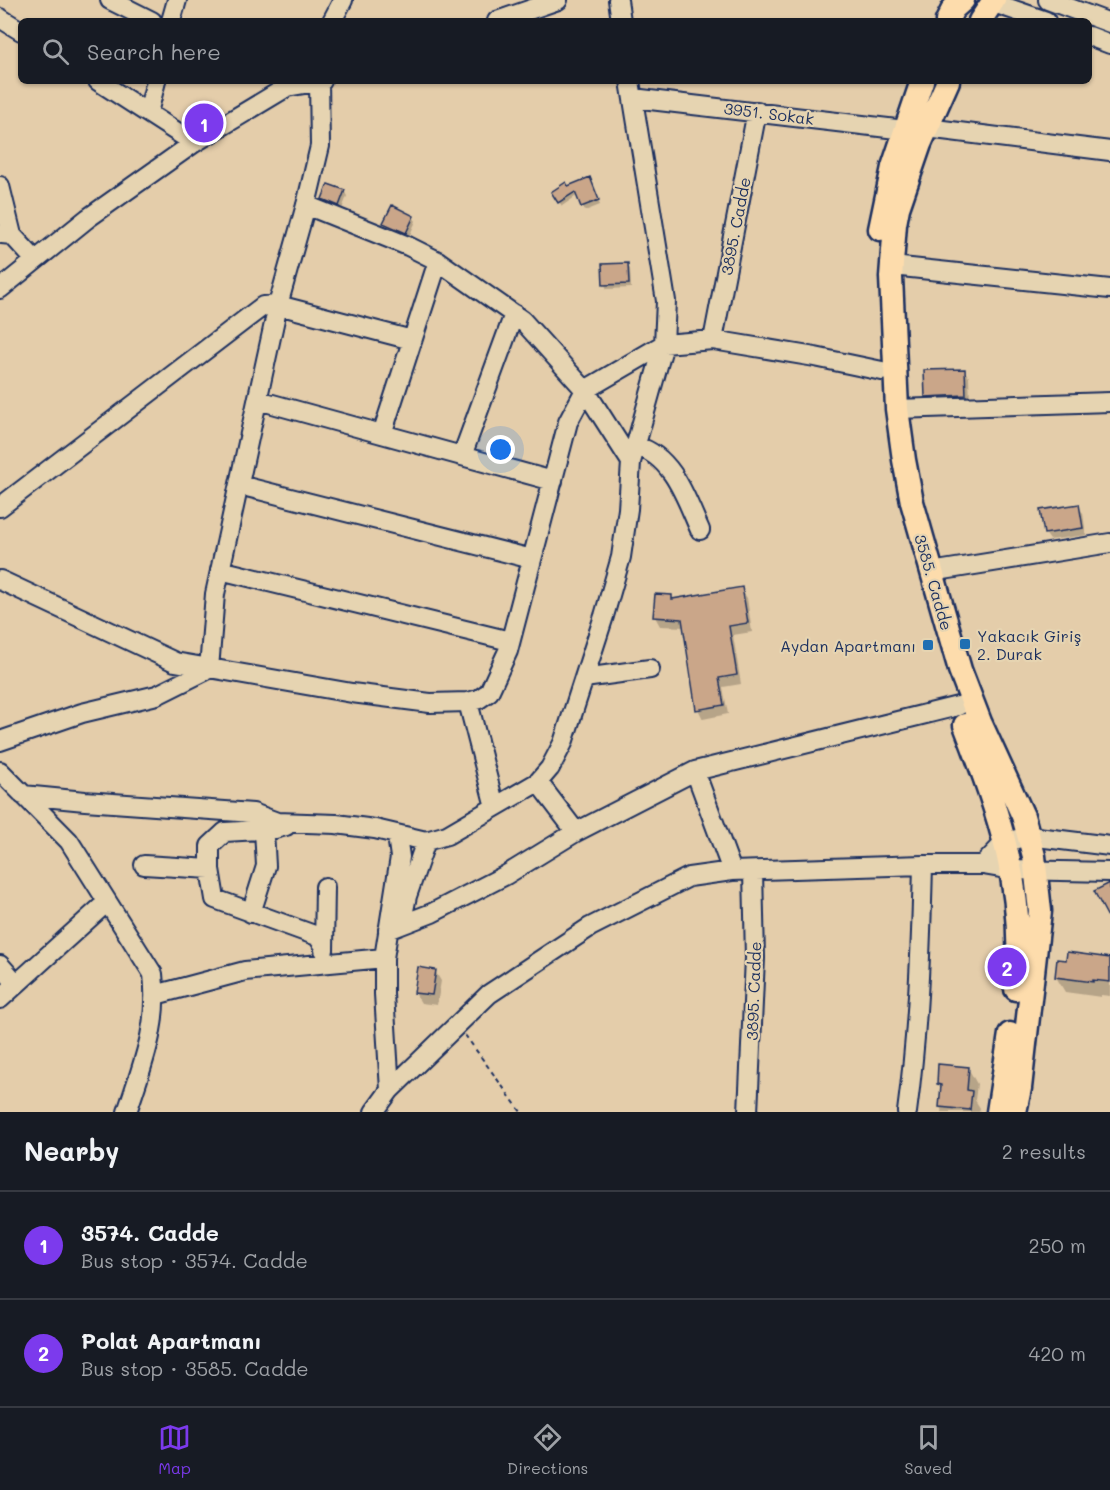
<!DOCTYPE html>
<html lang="en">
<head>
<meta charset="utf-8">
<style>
  :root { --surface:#171b24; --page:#20242c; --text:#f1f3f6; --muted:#9ea1a6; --line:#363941; --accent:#7c3aed }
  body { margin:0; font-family:Mali,sans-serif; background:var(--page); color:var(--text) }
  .you { position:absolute; left:501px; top:450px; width:21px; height:21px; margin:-15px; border:4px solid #fff; border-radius:50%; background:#1a73e8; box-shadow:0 0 0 9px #1a73e833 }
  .badge { display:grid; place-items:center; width:39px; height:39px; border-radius:50%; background:var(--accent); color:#fff; font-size:20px; font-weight:700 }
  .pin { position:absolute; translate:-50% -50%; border:3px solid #fff; box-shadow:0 2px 6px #0006 }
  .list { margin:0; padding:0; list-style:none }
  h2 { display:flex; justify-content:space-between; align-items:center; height:78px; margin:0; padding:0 24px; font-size:26px }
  h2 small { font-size:20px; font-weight:400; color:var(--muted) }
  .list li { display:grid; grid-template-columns:39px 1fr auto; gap:18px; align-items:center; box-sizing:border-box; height:108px; padding:0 24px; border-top:2px solid var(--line) }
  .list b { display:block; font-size:22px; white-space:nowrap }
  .list p { margin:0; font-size:20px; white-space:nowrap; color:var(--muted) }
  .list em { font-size:20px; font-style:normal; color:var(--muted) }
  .icon { flex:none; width:33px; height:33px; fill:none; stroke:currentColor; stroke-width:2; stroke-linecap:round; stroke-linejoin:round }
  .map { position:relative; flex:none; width:1110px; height:1112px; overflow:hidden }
  .search { position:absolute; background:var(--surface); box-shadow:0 2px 4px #0004; left:18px; right:18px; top:18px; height:66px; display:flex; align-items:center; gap:15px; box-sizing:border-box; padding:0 21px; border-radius:9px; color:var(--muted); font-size:22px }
  .sheet { height:294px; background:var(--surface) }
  nav { display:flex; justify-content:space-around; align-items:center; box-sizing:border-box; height:84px; border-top:2px solid var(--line); background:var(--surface); font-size:16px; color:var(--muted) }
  nav a { display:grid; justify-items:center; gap:3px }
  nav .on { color:var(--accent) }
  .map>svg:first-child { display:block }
</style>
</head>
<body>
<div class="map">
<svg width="1110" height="1112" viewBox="0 0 1110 1112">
  <rect width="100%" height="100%" fill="#e4cdaa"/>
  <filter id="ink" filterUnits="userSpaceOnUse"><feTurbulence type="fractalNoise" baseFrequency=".0167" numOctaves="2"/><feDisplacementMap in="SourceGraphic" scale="12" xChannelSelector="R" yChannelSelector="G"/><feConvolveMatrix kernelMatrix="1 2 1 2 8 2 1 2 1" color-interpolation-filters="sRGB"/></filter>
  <g filter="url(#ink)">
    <path fill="#0003" d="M592,184L600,205L585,211L578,195L562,206L553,193Z
      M344,191L347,196L342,209L326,203L323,198Z
      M413,217L416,221L409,237L388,228L385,223Z
      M627,265L630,269L631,288L607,289L605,285Z
      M964,370L969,377L970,402L931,404L927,396Z
      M1078,506L1083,513L1086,535L1050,540L1045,533Z
      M741,589L747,598L752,632L733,635L741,684L723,687L728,714L703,719L698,709L685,627L660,626L655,617L671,597L673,600Z
      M1110,959V996L1101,995V997L1065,992L1056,977L1067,962Z
      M435,971L441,981L437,1005L421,1003L415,993Z
      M968,1068L977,1084L975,1100L980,1108L979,1112H942L940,1107L942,1090L938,1084Z"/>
    <path fill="#caa689" stroke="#1b2f5e" stroke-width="1.5" d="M590,177L599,200L581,207L575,192L558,203L551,192L566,182L568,186Z
      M328,184L345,190L339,206L322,199Z
      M392,205L414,216L406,233L383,223Z
      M628,263L629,284L603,285L602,264Z
      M965,369L966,395L925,397L924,370Z
      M1079,504L1083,528L1044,534L1040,510Z
      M742,587L748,623L729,626L737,675L719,678L724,705L696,710L682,619L653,617L655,594L672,595V599Z
      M1110,883V921L1094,891Z
      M1067,952L1110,958V982L1093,980V982L1055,977L1057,959L1066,960Z
      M418,967L436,970L432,995L414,993Z
      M938,1064L969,1067L967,1090L972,1091L970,1110L939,1107L941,1085L937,1084Z"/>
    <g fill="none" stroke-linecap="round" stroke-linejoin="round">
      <defs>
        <path id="minor" d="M110,0L152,21
          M618,0L621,21
          M1048,0L1110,23
          M991,2L1046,21
          M0,18L21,31
          M171,21L177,0
          M332,21L343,0
          M497,21L558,0
          M1089,36L1110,44
          M98,81L194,143
          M633,98L905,130
          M148,113L156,81
          M927,128L1110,151
          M0,186L12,235
          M306,205L408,246L438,261L522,320L585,390L631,462
          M2,234L12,235L35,260
          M892,266L1110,289
          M0,289L88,218L194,143L287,87L322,81
          M713,340L757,111
          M258,400L553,481
          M897,409L1110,402
          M382,434L438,261
          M636,446C673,456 686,499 700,530
          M462,456L514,314
          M239,485L532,559
          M0,507L263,306L278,305L412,340
          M220,570L510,641
          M931,572L1110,543
          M0,580L175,662L352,693L430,703L468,702L479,699L489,692L508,651L568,422L585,390L664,344L713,340L815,357L882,371
          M584,678L650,669
          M468,702L495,807
          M0,741L82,713L157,695L209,669L215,594L278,305L306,205L320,146L319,81
          M0,771L69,841L153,974C159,1026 143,1063 127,1112
          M695,771L732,871
          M538,782L576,832
          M23,795L85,801L253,813L277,822L336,824L375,829L426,841L447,835L538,782L550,768L563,743L604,616L621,557L628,509L631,462L664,344L666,301L630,81
          M286,826L275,829L225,832L210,846V869L215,899L317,936L324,945
          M144,865L210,869
          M983,865L1005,842L1029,836L1110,846
          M251,913L266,866L264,830
          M401,925L407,896L426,841
          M388,930L432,913L506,875L576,832L695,771L958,706
          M324,950L325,887
          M0,965L16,983
          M155,995L245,971L384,958
          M0,999L107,902
          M390,1090L384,994V958L400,857L397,836
          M374,1112L390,1090L489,994L590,927L689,877L732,871L923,865H983L1012,870L1110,872
          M748,1112L755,958L753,871
          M907,1112C918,1030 921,948 923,865"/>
        <path id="major" d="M947,21L953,9L963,0
          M980,21L994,0
          M948,81L920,144L898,208L895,224L891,277L897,409L904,460L912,502L960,670L980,722L1023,816L1034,856L1040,911L1020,1088L1015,1112
          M880,229L893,167L922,81
          M965,725C999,814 1027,892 1016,989
          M998,1112L1010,1034"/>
      </defs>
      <use href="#minor" stroke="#1b2f5e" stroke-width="22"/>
      <use href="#major" stroke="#1b2f5e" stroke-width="27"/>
      <path stroke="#1b2f5e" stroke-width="2" stroke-dasharray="4.5 4.5" stroke-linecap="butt" d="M465,1035L521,1112"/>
      <use href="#minor" stroke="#e6d4b1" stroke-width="18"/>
      <use href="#major" stroke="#fddcac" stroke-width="22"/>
    </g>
  </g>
  <g fill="#1f6fb2" stroke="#e6d4b1" stroke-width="2">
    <rect x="959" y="638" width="12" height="12" rx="3"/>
    <rect x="922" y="639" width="12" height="12" rx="3"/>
  </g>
  <g text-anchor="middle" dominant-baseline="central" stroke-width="4.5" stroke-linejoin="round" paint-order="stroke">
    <g font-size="16" fill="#1b2f5e" stroke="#e6d4b1">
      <text transform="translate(769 113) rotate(7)">3951. Sokak</text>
      <text transform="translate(735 226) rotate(-79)">3895. Cadde</text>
      <text transform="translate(934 582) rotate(74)">3585. Cadde</text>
      <text transform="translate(753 991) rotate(-88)">3895. Cadde</text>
    </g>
    <g font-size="16" fill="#1b2f5e" stroke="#e6d4b1" text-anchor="start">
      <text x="977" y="635">Yakacık Giriş<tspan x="977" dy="18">2. Durak</tspan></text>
      <text x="916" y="645" text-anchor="end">Aydan Apartmanı</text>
    </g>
  </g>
</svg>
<div class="you"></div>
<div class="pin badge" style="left:204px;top:123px">1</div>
<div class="pin badge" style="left:1007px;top:967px">2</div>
<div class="search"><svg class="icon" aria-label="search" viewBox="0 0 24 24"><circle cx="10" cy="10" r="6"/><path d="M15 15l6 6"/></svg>Search here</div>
</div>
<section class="sheet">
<h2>Nearby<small>2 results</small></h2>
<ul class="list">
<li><span class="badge">1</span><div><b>3574. Cadde</b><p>Bus stop · 3574. Cadde</p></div><em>250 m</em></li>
<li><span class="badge">2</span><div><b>Polat Apartmanı</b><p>Bus stop · 3585. Cadde</p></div><em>420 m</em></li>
</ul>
</section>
<nav>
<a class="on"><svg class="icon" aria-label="map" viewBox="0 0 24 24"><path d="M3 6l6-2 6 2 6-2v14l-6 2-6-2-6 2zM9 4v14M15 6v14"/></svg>Map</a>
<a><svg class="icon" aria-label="directions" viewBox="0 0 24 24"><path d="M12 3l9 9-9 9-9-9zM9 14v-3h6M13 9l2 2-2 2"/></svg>Directions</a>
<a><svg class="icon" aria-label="saved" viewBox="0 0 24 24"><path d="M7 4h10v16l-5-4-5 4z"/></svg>Saved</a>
</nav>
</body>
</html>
